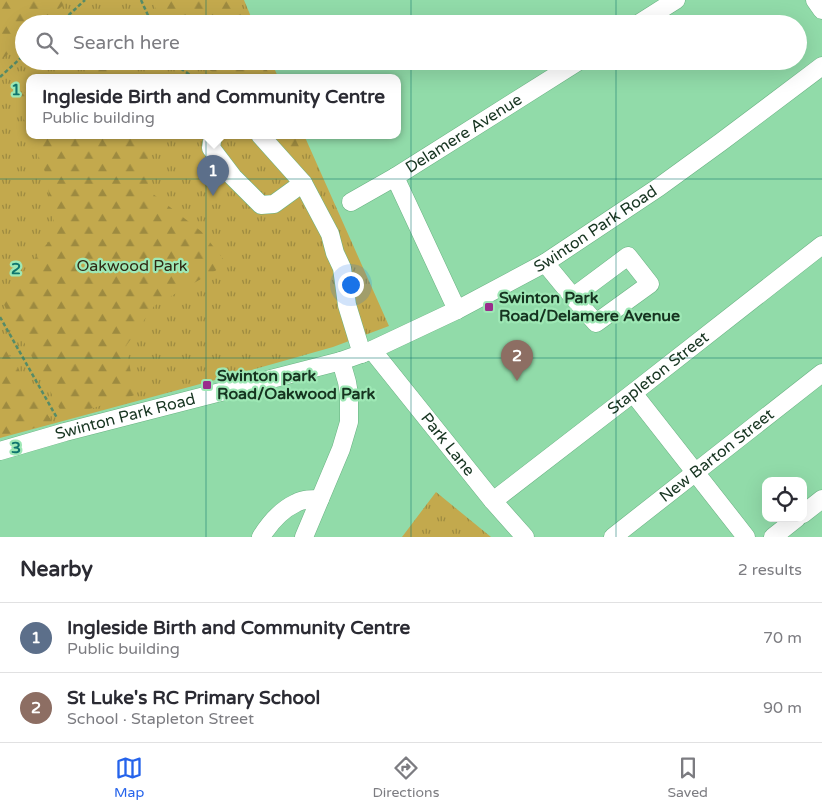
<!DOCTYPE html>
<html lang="en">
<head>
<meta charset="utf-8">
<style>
  :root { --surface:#fff; --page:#f7f7f7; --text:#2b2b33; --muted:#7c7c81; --line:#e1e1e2; --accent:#2563eb }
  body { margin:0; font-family:"Varela Round",sans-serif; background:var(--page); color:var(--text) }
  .controls { position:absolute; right:15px; bottom:15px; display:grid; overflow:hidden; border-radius:10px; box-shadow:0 5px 20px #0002 }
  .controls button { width:45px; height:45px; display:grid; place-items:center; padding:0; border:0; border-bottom:1px solid var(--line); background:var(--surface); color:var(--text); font:25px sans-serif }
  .you { position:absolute; left:350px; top:284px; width:18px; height:18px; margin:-12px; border:4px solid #fff; border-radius:50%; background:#1a73e8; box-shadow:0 0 0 8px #1a73e833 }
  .badge { display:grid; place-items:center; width:32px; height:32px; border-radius:50%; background:var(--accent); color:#fff; font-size:16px; font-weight:700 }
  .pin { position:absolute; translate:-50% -41px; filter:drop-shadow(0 1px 2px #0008) }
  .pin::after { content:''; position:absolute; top:26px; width:18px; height:15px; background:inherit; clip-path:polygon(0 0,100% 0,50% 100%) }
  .popup { position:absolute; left:26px; top:74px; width:375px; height:65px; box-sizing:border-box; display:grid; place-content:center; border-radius:10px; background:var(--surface); filter:drop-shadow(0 1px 4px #0005); font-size:16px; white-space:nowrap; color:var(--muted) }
  .popup b { font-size:19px; color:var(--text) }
  .popup::after { content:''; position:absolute; left:50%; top:100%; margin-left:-10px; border:10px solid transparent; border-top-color:var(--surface) }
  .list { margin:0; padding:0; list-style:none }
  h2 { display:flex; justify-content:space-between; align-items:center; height:65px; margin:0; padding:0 20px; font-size:21px }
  h2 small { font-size:16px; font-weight:400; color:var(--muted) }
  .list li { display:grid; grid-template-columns:32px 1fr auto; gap:15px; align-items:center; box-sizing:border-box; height:70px; padding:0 20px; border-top:1px solid var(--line) }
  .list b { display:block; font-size:19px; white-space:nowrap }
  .list p { margin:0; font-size:16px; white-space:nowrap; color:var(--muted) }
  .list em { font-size:16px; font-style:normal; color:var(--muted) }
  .icon { flex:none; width:28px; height:28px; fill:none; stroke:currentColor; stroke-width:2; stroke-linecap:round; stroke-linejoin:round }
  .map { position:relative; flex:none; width:822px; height:537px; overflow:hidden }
  .search { position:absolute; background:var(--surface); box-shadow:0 5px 20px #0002; left:15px; right:15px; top:15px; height:55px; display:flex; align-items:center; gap:12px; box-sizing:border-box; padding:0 18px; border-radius:28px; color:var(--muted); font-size:19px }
  .sheet { height:205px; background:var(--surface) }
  nav { display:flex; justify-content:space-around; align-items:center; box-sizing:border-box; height:70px; border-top:1px solid var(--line); background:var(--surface); font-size:14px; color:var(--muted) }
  nav a { display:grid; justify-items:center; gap:2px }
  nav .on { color:var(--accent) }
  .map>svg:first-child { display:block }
</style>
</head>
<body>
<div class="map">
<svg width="822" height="537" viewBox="0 0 822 537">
  <defs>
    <pattern id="grass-tufts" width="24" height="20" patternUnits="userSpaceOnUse" patternTransform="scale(1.25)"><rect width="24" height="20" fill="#c3a94d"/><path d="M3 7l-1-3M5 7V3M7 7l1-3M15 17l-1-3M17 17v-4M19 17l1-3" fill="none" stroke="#9d8a40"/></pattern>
    <pattern id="forest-firs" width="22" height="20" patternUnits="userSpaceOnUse" patternTransform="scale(1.25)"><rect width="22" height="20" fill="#c3a94d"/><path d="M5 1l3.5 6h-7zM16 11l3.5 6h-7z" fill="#9d8a40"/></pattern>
  </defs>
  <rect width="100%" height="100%" fill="#91dba9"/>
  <path fill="url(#grass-tufts)" d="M0,0H244L254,24H24V61H271L278,77H29V135H304L389,326L333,347L241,373L0,438Z
    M436,492L491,537H402Z"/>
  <path fill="url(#forest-firs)" d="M0,0H69L42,24H24V40L0,61Z
    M151,0H237L247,24H165Z
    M199,61H263L270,77H218Z
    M117,67L134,77H59Z
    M29,90V132L15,98Z
    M30,135H142L148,144V190L202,232L227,264L154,306L126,346L135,395L64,417L1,299L56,233L45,172Z
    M272,135H294L301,151L286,152Z
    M0,341L53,423L0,437Z"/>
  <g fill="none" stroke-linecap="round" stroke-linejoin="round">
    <defs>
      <g id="minor">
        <path d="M815,0L822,10"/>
        <path d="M638,24L676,0"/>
        <path d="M213,135L211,148L233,177L261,205L274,204L303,183"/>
        <path d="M260,135L303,183L330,234L335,253L342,268L347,305L362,354"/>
        <path d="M351,202L395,177"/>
        <path d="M545,263L573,297L628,256L650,284L596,323L573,297"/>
        <path id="s1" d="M457,310L395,177L579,61"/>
        <path id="s2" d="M372,350L493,501L525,537"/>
        <path d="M633,393L746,537"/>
        <path id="s3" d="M0,451L65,432L341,361L372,350L457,310L545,263L659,187L721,142L822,66"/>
        <path id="s4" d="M493,501L633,393L822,245"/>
        <path d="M803,514L822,499"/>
        <path d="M261,537C269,524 281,510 296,503C303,499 312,499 320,499"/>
        <path d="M304,537L341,449L349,422V394L347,382L341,361"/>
        <path id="s5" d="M613,537L822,373"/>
        <path d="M773,537L797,518"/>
      </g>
    </defs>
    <use href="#minor" stroke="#68b181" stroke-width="19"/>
    <path stroke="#568b67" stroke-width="2.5" stroke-dasharray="4 2.5" stroke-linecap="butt" d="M141,0L152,24
      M59,24L85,0
      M170,61L193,77
      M0,77L24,55
      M0,317L57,418"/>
    <use href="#minor" stroke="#fff" stroke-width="18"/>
  </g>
  <path fill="none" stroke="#0f766e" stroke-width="1" stroke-opacity="0.55" d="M206,0V24M411,0V24M616,0V24M206,61V537M411,61V537M616,61V537M0,179H822M0,358H822"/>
  <g fill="#9a2c8c" stroke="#9ee8b5" stroke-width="2">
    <rect x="484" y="302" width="10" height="10" rx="2.5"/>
    <rect x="202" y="380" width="10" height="10" rx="2.5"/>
  </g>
  <g text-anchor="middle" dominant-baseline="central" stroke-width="4.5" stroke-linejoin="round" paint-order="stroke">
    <g font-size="16" fill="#163420" stroke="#9ee8b5">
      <text stroke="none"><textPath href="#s1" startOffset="228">Delamere Avenue</textPath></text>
      <text stroke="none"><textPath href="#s3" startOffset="640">Swinton Park Road</textPath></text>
      <text stroke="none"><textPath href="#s4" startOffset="209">Stapleton Street</textPath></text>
      <text stroke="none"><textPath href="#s3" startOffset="130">Swinton Park Road</textPath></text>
      <text stroke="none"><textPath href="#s2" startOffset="121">Park Lane</textPath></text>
      <text stroke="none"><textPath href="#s5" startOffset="132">New Barton Street</textPath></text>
    </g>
    <g font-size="16" fill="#2f2915" stroke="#9ee8b5">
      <text x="132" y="266">Oakwood Park</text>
    </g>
    <g font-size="16" font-weight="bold" fill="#163420" stroke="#9ee8b5" text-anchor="start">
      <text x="499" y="298">Swinton Park<tspan x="499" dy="18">Road/Delamere Avenue</tspan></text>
      <text x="217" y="376">Swinton park<tspan x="217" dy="18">Road/Oakwood Park</tspan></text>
    </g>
  </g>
  <g font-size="16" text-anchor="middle" font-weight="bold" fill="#0f766e" stroke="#9ee8b5" stroke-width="4.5" stroke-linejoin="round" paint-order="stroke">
    <text x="16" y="95">1</text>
    <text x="16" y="274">2</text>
    <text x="16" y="453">3</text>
  </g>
</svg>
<div class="controls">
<button><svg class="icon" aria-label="locate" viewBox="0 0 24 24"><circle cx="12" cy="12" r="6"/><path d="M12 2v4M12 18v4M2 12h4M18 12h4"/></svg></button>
</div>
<div class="you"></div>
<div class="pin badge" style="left:213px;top:196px;background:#5c6f8a">1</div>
<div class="popup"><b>Ingleside Birth and Community Centre</b>Public building</div>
<div class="pin badge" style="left:517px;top:381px;background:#8d6e63">2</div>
<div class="search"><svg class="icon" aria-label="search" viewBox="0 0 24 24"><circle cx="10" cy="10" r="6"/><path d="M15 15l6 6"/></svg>Search here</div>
</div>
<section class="sheet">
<h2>Nearby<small>2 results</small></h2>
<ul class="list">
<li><span class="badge" style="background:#5c6f8a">1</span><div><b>Ingleside Birth and Community Centre</b><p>Public building</p></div><em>70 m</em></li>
<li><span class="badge" style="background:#8d6e63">2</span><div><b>St Luke's RC Primary School</b><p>School · Stapleton Street</p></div><em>90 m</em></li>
</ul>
</section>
<nav>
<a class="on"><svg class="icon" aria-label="map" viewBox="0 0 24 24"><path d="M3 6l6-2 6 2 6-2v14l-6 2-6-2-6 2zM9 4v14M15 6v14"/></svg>Map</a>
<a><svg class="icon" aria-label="directions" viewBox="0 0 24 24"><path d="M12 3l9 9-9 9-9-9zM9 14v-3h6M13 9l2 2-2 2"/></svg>Directions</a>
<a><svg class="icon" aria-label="saved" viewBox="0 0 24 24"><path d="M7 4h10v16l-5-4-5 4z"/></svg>Saved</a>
</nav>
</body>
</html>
